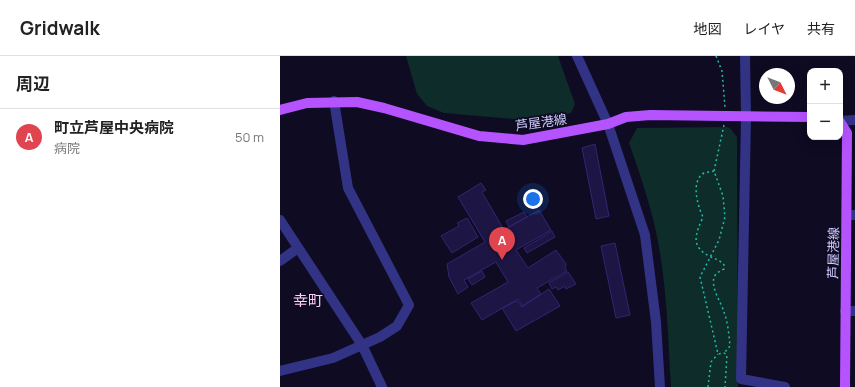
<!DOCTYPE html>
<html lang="ja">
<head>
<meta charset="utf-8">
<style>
  :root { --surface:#fff; --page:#f6f6f6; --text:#222; --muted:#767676; --line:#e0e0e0; --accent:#db2777 }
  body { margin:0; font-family:Manrope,"Noto Sans JP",sans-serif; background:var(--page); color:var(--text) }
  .controls { position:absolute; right:12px; top:12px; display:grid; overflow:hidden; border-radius:8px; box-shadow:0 4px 16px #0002 }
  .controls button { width:36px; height:36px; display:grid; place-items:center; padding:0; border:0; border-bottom:1px solid var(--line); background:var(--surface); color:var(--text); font:20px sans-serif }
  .compass { position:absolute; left:479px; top:12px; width:36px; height:36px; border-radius:50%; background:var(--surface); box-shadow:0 4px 16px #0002; rotate:132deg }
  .you { position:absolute; left:253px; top:143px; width:14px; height:14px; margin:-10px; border:3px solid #fff; border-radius:50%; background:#1a73e8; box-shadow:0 0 0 6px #1a73e833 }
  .badge { display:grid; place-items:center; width:26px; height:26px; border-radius:50%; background:var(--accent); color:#fff; font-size:13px; font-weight:700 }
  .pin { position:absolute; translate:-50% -33px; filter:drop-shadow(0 1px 2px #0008) }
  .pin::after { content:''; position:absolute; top:21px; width:14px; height:12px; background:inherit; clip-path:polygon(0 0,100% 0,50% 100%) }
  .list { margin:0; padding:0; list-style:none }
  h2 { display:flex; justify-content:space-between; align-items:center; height:52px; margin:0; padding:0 16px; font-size:17px }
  h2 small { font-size:13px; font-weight:400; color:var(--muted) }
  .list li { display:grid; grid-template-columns:26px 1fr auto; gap:12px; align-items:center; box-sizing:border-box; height:56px; padding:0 16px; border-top:1px solid var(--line) }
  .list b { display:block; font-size:15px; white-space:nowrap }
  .list p { margin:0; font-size:13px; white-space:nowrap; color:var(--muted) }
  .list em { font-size:13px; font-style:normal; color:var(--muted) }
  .map { position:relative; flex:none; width:575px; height:331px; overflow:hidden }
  header { display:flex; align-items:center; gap:24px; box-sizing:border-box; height:56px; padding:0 20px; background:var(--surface); border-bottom:1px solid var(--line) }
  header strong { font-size:19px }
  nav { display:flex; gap:22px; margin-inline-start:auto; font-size:14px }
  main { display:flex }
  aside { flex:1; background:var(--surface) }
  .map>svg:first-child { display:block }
</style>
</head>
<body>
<header>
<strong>Gridwalk</strong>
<nav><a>地図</a><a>レイヤ</a><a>共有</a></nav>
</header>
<main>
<aside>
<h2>周辺<small></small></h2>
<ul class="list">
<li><span class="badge" style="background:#e0444e">A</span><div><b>町立芦屋中央病院</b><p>病院</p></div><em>50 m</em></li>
</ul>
</aside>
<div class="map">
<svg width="575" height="331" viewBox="0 0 575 331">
  <rect width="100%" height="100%" fill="#0e0b22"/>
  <path fill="#0e2c29" d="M126,0H278L295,48L291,57L256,65L164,57L147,50L137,38Z
    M447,71L450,72L457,81L458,331H391C388,283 387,233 378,186C372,152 360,119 349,87L357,72Z"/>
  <path fill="#1d1644" stroke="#312672" d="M315,88L329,160L316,163L302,92Z
    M201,127L206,134L202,136L224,174L259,154L271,174L236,194L248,212L276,194L286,208L285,212L287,215L257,232L261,238L242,250L238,243L202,264L191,247L228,226L216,206L184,224L188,231L178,238L169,221L167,208L205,186L178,141Z
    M244,156L247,161L229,171L226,165Z
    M187,162L198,181L172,197L161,180L179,170L177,167Z
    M272,175L275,181L247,197L244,192Z
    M335,187L350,259L336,262L321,190Z
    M202,215L205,221L192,229L188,223Z
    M288,216L296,228L286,233L285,230L278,234L276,231L272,233L269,227Z
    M269,233L280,250L236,275L222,252L237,245L242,251Z"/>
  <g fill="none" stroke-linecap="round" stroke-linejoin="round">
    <path stroke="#23bcaa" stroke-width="1.5" stroke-dasharray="2 3" stroke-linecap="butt" d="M436,0L442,15L445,51
      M444,69L434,115L443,140L445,161L439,184L420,221L438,298L444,297L447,299L445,331
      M434,115C431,116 427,116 424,117C410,125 418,151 423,161C415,179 410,191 431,201C436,203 441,205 444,209V213C440,215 436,217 434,221C431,233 441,246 444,256C448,267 449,279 450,290L445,296
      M428,331L431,306L438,298"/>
    <path stroke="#323385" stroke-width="10" d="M297,0L328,68L365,179L376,266L380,331
      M465,0L466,61L461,323L505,331
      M560,65L575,64
      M567,159H575
      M0,164L82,289L102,331
      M0,205L18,192
      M565,255H575
      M0,315L53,302L100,281L117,270L129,249L68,132L54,45"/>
    <path stroke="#b553ff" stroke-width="10" d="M0,54L27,47L77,46L104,52L199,80L243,84L328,68L346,61L370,59L530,61
      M560,66L567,77L565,331"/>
  </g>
  <g text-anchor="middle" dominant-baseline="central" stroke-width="3.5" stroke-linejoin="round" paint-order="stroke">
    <g font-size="13" fill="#cfccff" stroke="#0e0b22">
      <text transform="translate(261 66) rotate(-8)">芦屋港線</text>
      <text transform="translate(553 197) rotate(-89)">芦屋港線</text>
    </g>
    <g font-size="15" fill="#ffcef0" stroke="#0e0b22">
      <text x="28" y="244">幸町</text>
    </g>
  </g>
</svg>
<div class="controls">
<button>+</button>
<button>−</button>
</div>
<svg class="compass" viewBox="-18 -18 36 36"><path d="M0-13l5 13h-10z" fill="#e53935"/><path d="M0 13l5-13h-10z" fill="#767676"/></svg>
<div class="you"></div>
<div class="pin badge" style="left:222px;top:204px;background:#e0444e">A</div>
</div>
</main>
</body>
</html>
